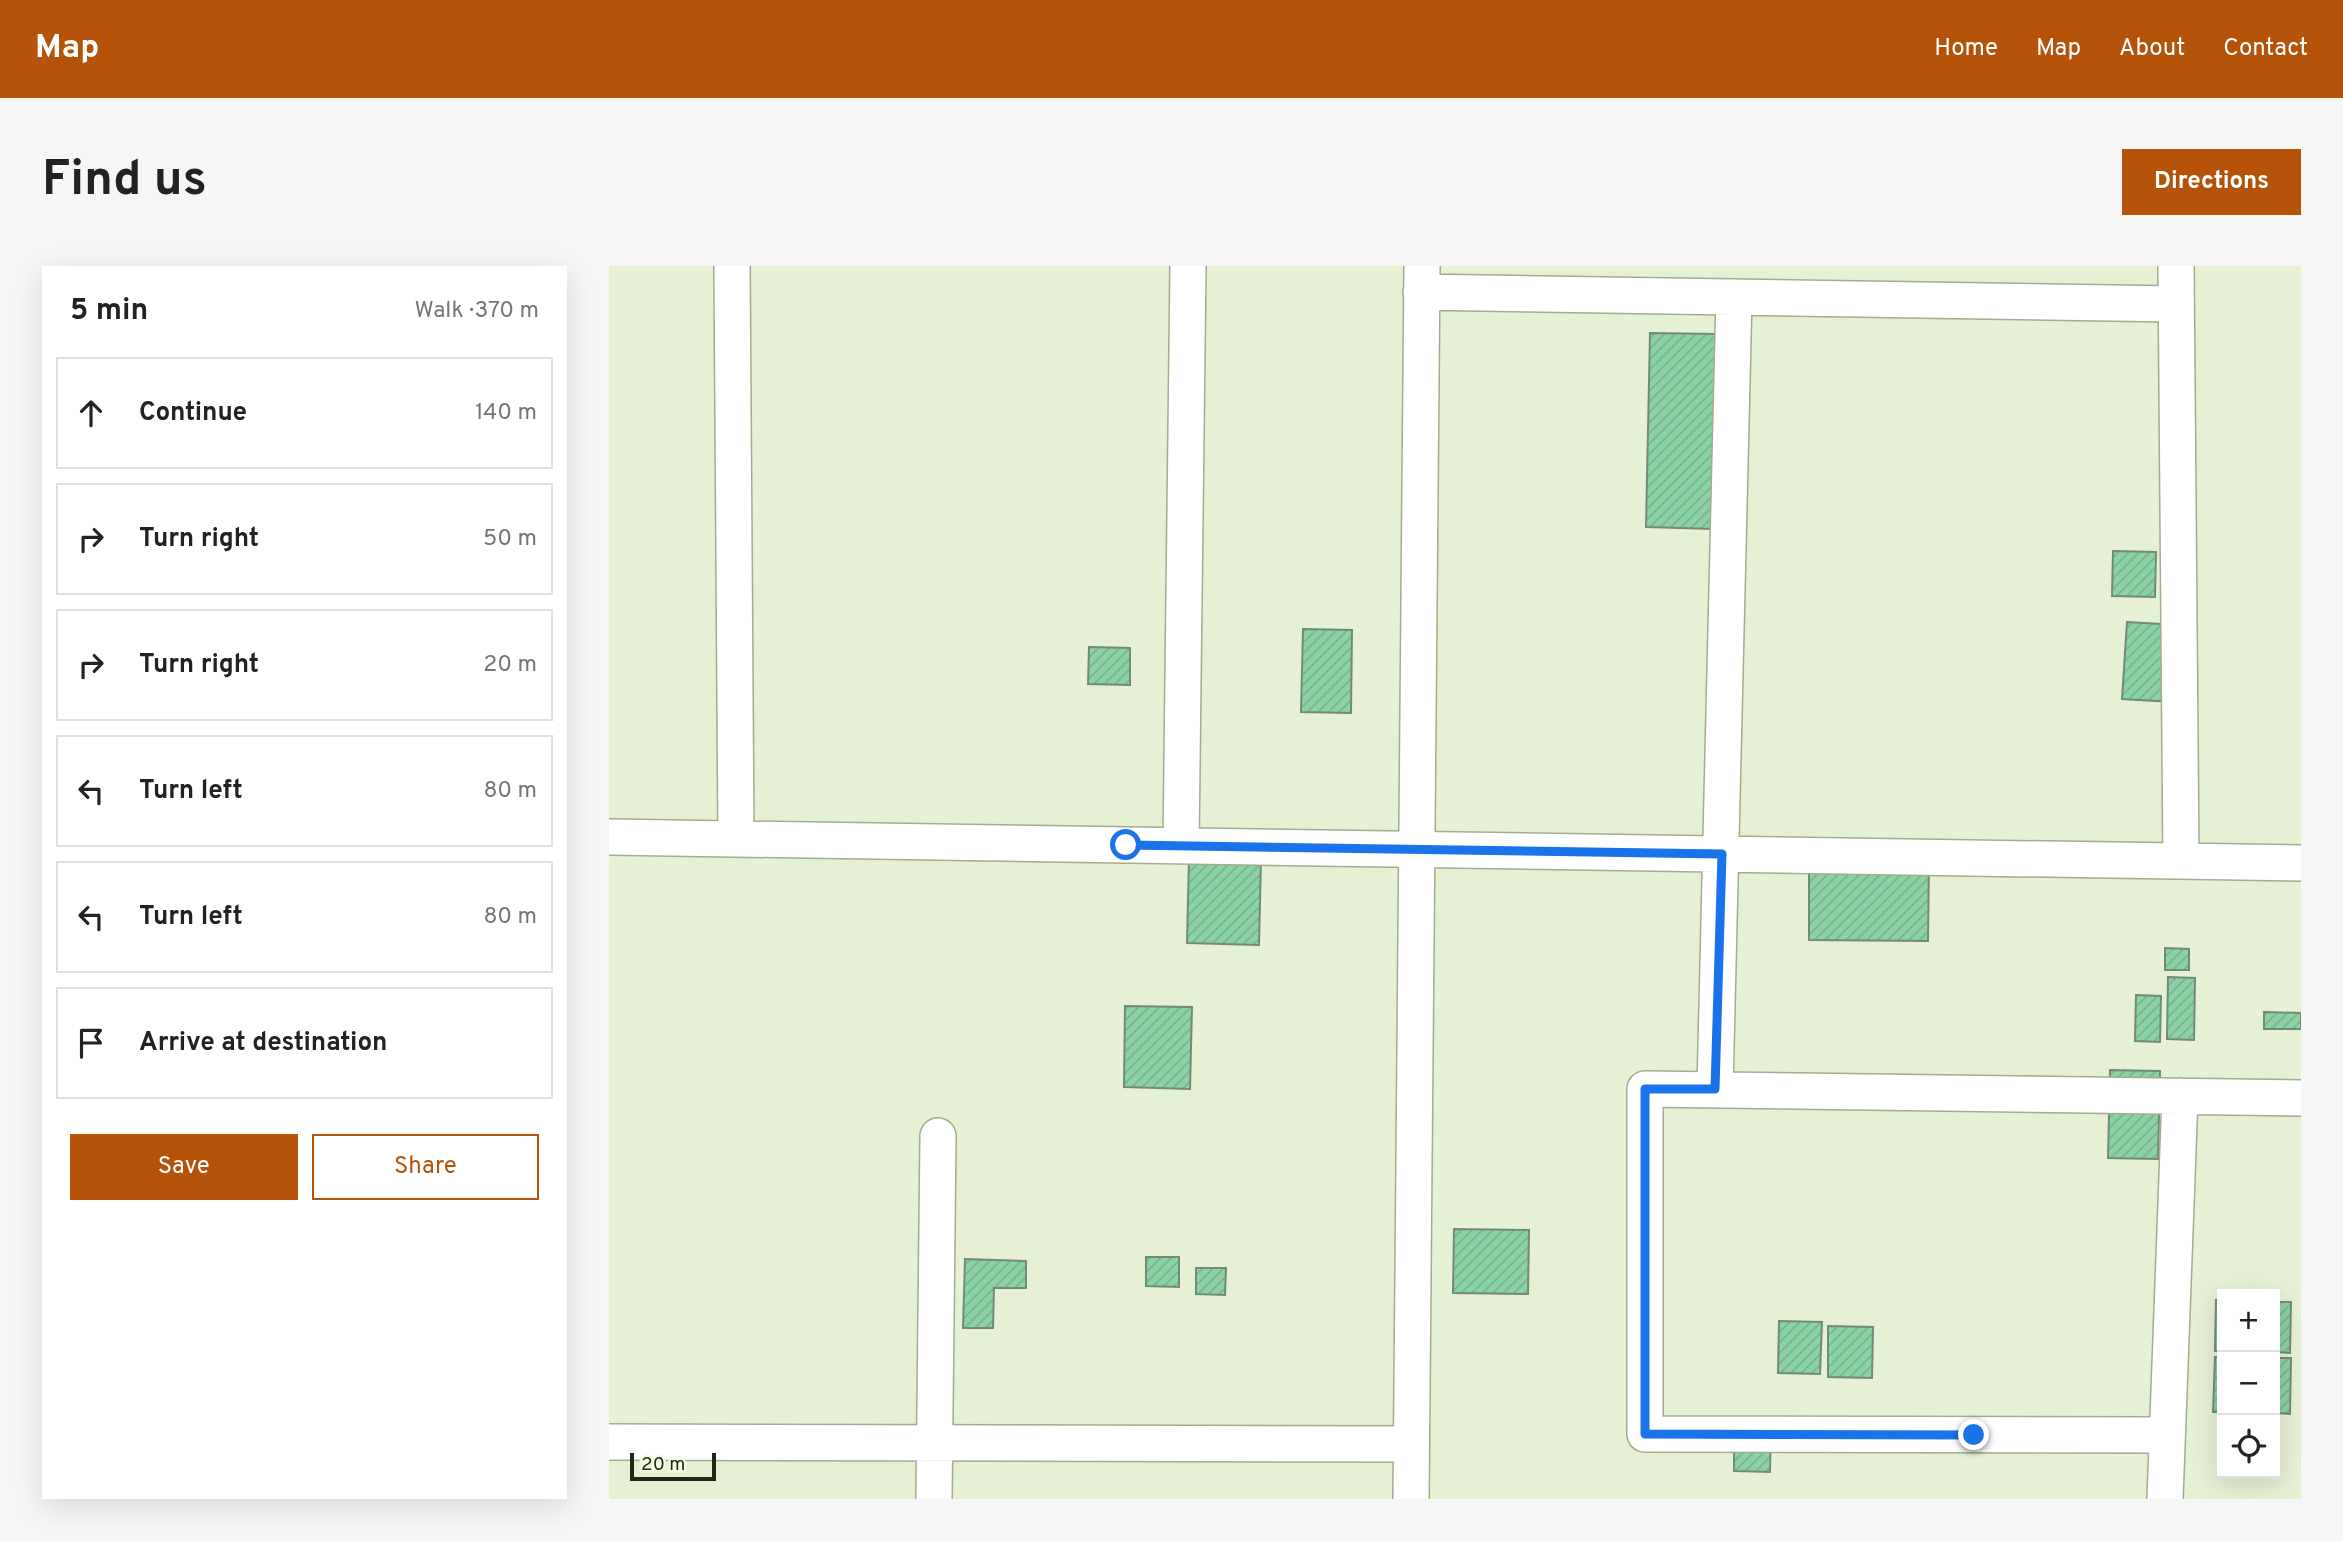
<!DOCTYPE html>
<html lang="en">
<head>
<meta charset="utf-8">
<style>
  :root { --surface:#fff; --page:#f6f6f6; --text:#222; --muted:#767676; --line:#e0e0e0; --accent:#b45309 }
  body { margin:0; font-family:Overpass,sans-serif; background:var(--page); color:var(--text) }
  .controls { position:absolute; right:21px; bottom:21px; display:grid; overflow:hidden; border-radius:0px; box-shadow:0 7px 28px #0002 }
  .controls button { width:63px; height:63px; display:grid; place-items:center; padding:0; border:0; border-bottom:2px solid var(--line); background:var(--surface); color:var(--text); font:35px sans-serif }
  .scale { position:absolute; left:21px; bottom:18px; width:86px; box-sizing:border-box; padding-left:7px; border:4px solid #21251a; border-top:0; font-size:19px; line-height:24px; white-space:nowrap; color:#21251a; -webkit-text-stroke:5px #f3fde0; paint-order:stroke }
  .stop { position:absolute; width:21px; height:21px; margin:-16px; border:5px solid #1a73e8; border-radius:50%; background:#fff }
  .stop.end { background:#1a73e8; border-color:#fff; box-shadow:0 2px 7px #0008 }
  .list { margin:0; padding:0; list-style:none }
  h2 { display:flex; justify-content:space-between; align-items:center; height:91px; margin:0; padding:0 28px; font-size:30px }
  h2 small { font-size:23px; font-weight:400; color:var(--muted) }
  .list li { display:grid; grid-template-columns:46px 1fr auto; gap:21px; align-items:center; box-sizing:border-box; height:112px; margin:0 14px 14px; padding:0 14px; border:2px solid var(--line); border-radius:0px }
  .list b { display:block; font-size:26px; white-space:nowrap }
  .list em { font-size:23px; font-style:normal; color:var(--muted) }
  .actions { display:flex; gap:14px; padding:21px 28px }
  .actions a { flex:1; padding:16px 0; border:2px solid var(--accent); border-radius:0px; text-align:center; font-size:24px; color:var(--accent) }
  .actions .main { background:var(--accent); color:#fff }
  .icon { flex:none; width:38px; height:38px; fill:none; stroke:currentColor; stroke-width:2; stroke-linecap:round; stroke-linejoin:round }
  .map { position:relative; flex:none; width:1692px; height:1233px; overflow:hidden; border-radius:0px }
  header { display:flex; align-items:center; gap:42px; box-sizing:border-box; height:98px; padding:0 35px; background:var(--accent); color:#fff }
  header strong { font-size:33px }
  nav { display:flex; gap:38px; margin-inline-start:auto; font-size:24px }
  .intro { display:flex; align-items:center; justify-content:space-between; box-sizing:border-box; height:168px; padding:0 42px }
  h1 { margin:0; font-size:49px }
  .button { padding:18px 32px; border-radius:0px; background:var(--accent); color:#fff; font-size:24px; font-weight:700 }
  main { display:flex; gap:42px; padding:0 42px }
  aside { flex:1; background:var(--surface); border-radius:0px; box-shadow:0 7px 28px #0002 }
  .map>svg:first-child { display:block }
</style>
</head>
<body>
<header>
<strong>Map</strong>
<nav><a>Home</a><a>Map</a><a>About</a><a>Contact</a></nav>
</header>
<div class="intro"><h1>Find us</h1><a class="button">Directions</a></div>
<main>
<aside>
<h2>5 min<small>Walk · 370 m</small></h2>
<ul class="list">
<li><svg class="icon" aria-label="ahead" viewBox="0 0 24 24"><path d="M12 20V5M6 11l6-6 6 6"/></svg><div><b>Continue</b></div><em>140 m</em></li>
<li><svg class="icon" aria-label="right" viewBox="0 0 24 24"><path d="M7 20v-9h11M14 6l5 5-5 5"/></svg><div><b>Turn right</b></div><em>50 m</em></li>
<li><svg class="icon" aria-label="right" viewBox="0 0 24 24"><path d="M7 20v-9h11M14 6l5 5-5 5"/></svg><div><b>Turn right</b></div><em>20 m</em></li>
<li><svg class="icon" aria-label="left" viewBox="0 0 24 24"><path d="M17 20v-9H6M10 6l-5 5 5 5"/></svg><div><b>Turn left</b></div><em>80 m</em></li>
<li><svg class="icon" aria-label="left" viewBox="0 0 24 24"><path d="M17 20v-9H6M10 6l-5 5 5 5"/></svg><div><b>Turn left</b></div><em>80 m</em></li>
<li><svg class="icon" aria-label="arrive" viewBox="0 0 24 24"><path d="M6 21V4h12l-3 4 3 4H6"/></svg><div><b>Arrive at destination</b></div></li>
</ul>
<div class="actions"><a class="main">Save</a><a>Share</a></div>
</aside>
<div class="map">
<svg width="1692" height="1233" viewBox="0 0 1692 1233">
  <defs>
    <pattern id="building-hatch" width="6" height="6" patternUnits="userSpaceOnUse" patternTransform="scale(1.75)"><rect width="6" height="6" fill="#8bd2a4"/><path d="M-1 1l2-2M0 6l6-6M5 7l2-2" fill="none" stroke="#78b48d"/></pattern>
  </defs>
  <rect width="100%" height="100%" fill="#e6f0d3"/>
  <path fill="url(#building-hatch)" stroke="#718b79" stroke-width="2" d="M1041,67L1109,68L1105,263L1037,261Z
    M1504,285L1547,286L1546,331L1503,330Z
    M1518,356L1569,359L1564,436L1513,433Z
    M694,363L743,364L742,447L692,446Z
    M480,381L521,382V419L479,418Z
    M1200,589L1320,590L1319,675L1200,674Z
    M580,592L652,593L650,679L578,677Z
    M1556,682L1580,683V704H1556Z
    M1559,711L1586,712L1585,774L1558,773Z
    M1527,729L1552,730L1551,776L1526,775Z
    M516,740L583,741L581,823L515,821Z
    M1655,746L1692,747V763H1655Z
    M1501,804L1551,805L1549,893L1499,892Z
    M845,963L920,964L919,1028L844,1027Z
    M537,991H570V1021L537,1020Z
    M356,993L417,995V1022H385L384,1062H354Z
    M587,1002H617L616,1029L587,1028Z
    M1607,1034H1613V1085H1606Z
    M1666,1036H1682L1681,1087L1666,1086Z
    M1170,1055L1213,1056L1211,1108L1169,1107Z
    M1219,1060L1264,1061L1263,1112L1219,1111Z
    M1606,1091H1613V1146H1604Z
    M1666,1092H1682L1681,1148L1666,1147Z
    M1125,1152H1162L1161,1206L1125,1205Z"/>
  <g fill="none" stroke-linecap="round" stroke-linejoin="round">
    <defs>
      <path id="minor" d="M123,0L127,573
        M1567,0L1572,595
        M812,26L1567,38
        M0,571L1692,597
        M572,580L579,0
        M1106,823L1125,31
        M1557,1169L1036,1168V823L1692,832
        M0,1176L802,1178
        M325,1233L329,870
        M802,1233L813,0
        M1556,1233L1571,830"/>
    </defs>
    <use href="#minor" stroke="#a2ac90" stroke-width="38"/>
    <use href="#minor" stroke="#fff" stroke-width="35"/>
  </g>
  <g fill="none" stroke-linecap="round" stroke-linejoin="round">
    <path stroke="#1a73e8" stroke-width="9" d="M517,579L1113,588L1106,823H1036V1168L1365,1169"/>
  </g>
</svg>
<div class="controls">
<button>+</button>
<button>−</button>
<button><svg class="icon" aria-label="locate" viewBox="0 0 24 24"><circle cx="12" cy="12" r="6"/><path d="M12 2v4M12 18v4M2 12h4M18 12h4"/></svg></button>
</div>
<div class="scale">20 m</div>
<div class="stop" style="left:517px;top:579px"></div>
<div class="stop end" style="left:1365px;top:1169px"></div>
</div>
</main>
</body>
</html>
